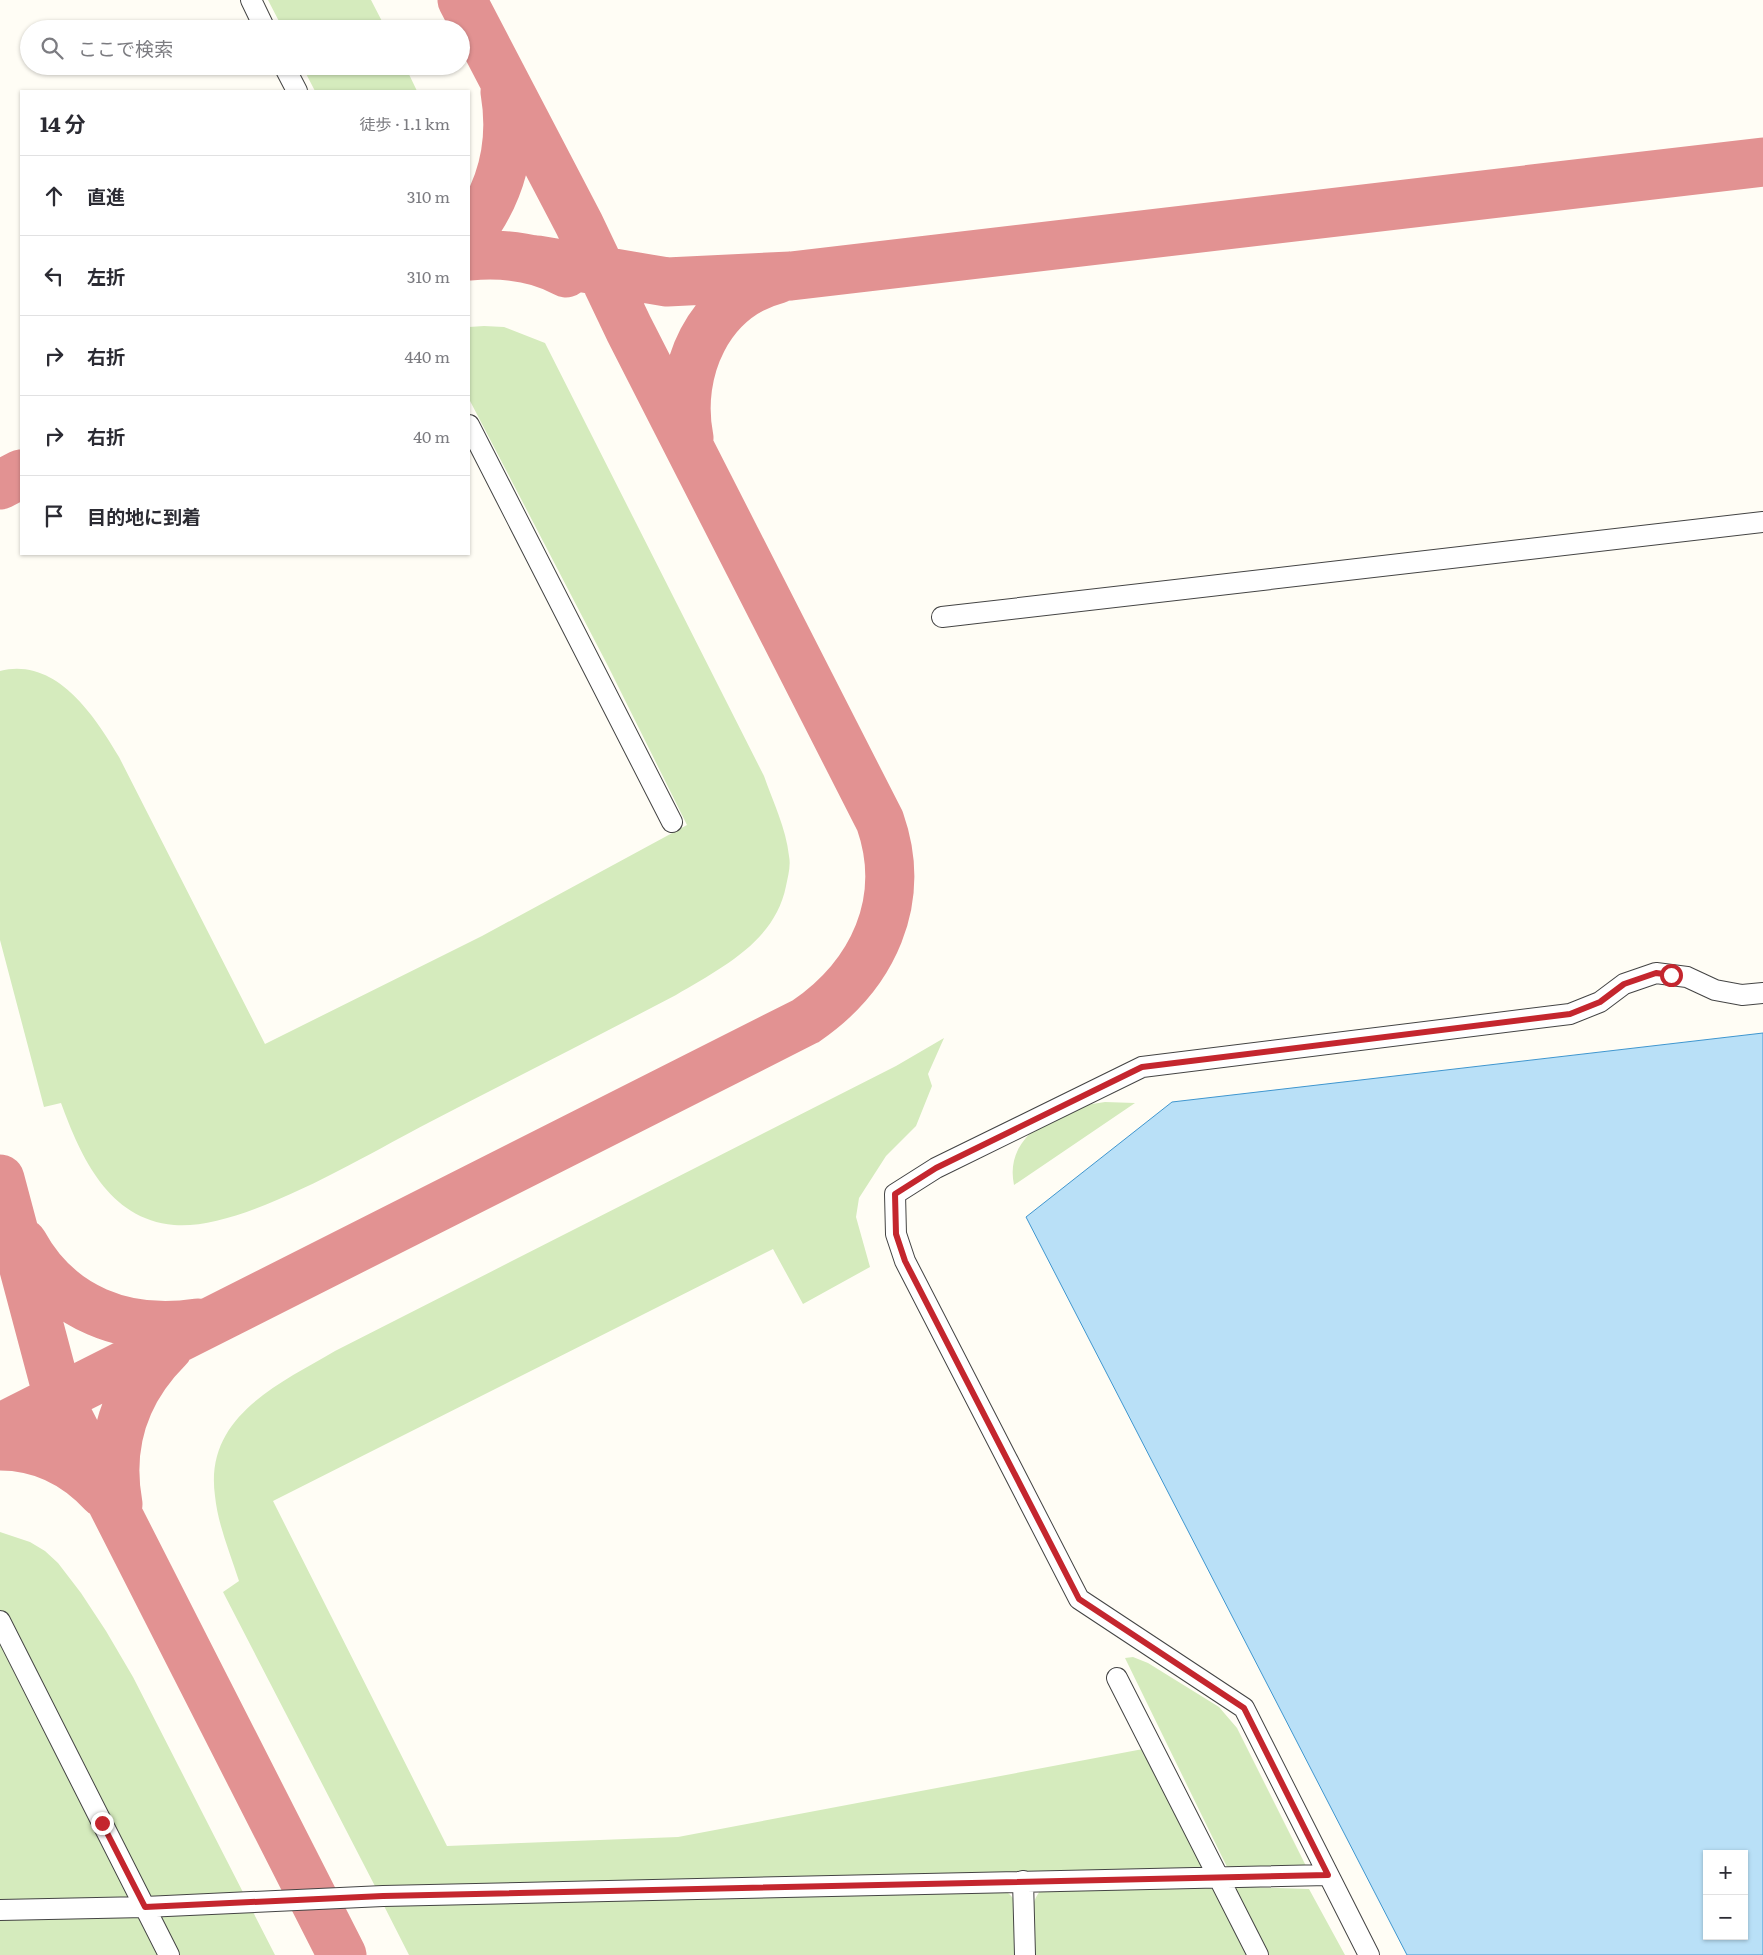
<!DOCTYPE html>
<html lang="ja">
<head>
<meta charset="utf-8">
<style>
  :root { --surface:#fff; --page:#f2f2f3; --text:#2b2b33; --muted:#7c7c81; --line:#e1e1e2 }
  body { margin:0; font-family:Literata,"Noto Sans JP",serif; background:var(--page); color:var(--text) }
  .controls { position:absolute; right:15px; bottom:15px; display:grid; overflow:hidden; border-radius:0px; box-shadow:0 1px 4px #0004 }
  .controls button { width:45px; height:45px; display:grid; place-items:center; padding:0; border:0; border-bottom:1px solid var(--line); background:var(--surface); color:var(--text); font:25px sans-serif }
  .stop { position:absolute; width:15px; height:15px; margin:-11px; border:4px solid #c4262e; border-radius:50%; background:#fff }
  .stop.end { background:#c4262e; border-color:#fff; box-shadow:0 1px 5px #0008 }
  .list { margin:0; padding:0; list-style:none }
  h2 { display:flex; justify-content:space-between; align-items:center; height:65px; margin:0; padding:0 20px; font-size:21px }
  h2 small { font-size:16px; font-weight:400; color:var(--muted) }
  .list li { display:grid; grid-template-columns:32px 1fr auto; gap:15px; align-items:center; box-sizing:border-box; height:80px; padding:0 20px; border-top:1px solid var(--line) }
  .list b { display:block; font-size:19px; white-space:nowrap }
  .list em { font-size:16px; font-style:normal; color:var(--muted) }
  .icon { flex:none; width:28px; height:28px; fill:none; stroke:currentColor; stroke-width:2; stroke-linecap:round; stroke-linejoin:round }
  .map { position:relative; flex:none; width:1763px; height:1955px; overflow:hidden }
  .search { position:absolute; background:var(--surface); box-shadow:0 1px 4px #0004; left:20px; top:20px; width:450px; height:55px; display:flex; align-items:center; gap:12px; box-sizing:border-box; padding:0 18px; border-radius:28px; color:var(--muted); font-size:19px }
  .panel { position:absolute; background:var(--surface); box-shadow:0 1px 4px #0004; left:20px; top:90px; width:450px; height:465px; border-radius:0px }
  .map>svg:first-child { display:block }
</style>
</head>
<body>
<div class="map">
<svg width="1763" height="1955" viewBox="0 0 1763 1955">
  <rect width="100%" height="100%" fill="#fffdf5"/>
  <path fill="#d5ebbd" d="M268,0H371L386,29H283Z
    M302,66H405L417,91H315Z
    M484,326L504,327L545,343L764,776C773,802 786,828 789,856C791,866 788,876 786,886C775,942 721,968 676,995C594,1038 511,1080 428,1123C366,1155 242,1231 174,1225C108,1219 81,1157 61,1103L44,1107L0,940V671C56,657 94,715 119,757L265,1044L482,936L687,825L608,666L469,399V327Z
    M944,1038L928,1074L932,1086L916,1126L886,1156L859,1198L856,1217L870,1267L803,1304L773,1249L273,1501L447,1846L678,1837L1143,1749L1206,1869L377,1890L223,1592L239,1581C230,1553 218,1525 215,1496C204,1417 277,1385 335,1351L896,1066Z
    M1105,1102L1135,1103L1014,1185C1003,1133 1062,1107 1105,1102Z
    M0,1532L30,1542L45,1551L58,1563L81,1593L106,1631L133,1677L275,1955H0Z
    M1133,1657L1148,1663L1219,1707L1237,1728L1306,1866L1227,1867L1125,1658Z
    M1053,1880L1309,1889L1345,1955H1031C1032,1925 1024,1897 1053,1880Z
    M1005,1891C1025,1902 1018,1934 1018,1955H409L381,1900Z"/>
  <path fill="#b9e0f7" stroke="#3f96cf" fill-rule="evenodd" d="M1763,1033V1955H1407L1026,1217L1172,1102ZM1707,1854H1744V1936H1707Z"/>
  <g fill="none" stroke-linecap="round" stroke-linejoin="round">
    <path stroke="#e29292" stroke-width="49" d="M469,235C502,192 514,145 505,92
      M469,256C503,253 536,256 566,273
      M537,260L667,282L791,276L1763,162
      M689,438C676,371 708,297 778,279
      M0,485L21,474
      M0,1179L58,1397L342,1955
      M23,1243C59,1309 126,1334 198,1323
      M0,1428L806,1021C873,975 908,901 880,821L629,329L579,224L462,0
      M0,1446C41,1446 76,1464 103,1493
      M118,1504C107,1443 125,1391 168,1348"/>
    <defs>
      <path id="minor" d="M251,0L265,29
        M284,66L297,91
        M469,425L672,822
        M942,617L1763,522
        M0,1621L169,1955
        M1117,1678L1258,1955
        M1023,1881L1025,1955
        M0,1910L145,1907L383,1896L1328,1875
        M1369,1955L1244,1708L1079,1599L905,1261L896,1234L895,1194L936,1168L1142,1067L1570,1014L1600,1002L1624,984L1656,973L1687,977L1715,990L1742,995L1763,993"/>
    </defs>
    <use href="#minor" stroke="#444" stroke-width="22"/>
    <use href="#minor" stroke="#fff" stroke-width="20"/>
  </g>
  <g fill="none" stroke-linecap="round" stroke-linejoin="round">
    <path stroke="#c4262e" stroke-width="6" d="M102,1823L145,1907L383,1896L1328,1875L1244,1708L1079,1599L905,1261L896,1234L895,1194L936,1168L1142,1067L1570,1014L1600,1002L1624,984L1656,973L1671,975"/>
  </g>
</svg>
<div class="controls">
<button>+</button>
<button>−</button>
</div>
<div class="stop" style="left:1671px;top:975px"></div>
<div class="stop end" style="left:102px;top:1823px"></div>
<div class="search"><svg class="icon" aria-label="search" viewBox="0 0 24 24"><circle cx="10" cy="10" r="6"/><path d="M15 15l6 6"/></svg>ここで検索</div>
<section class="panel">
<h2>14 分<small>徒歩 · 1.1 km</small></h2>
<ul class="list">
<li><svg class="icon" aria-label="ahead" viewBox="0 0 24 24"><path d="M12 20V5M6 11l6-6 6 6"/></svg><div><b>直進</b></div><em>310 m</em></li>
<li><svg class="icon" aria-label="left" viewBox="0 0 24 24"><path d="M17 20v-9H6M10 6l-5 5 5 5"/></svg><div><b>左折</b></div><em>310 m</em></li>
<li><svg class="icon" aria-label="right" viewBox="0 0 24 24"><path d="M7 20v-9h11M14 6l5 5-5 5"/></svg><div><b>右折</b></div><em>440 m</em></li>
<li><svg class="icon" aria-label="right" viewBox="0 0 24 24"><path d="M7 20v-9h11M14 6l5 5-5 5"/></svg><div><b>右折</b></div><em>40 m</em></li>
<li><svg class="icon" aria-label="arrive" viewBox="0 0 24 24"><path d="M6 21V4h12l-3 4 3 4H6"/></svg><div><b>目的地に到着</b></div></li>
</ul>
</section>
</div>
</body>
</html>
